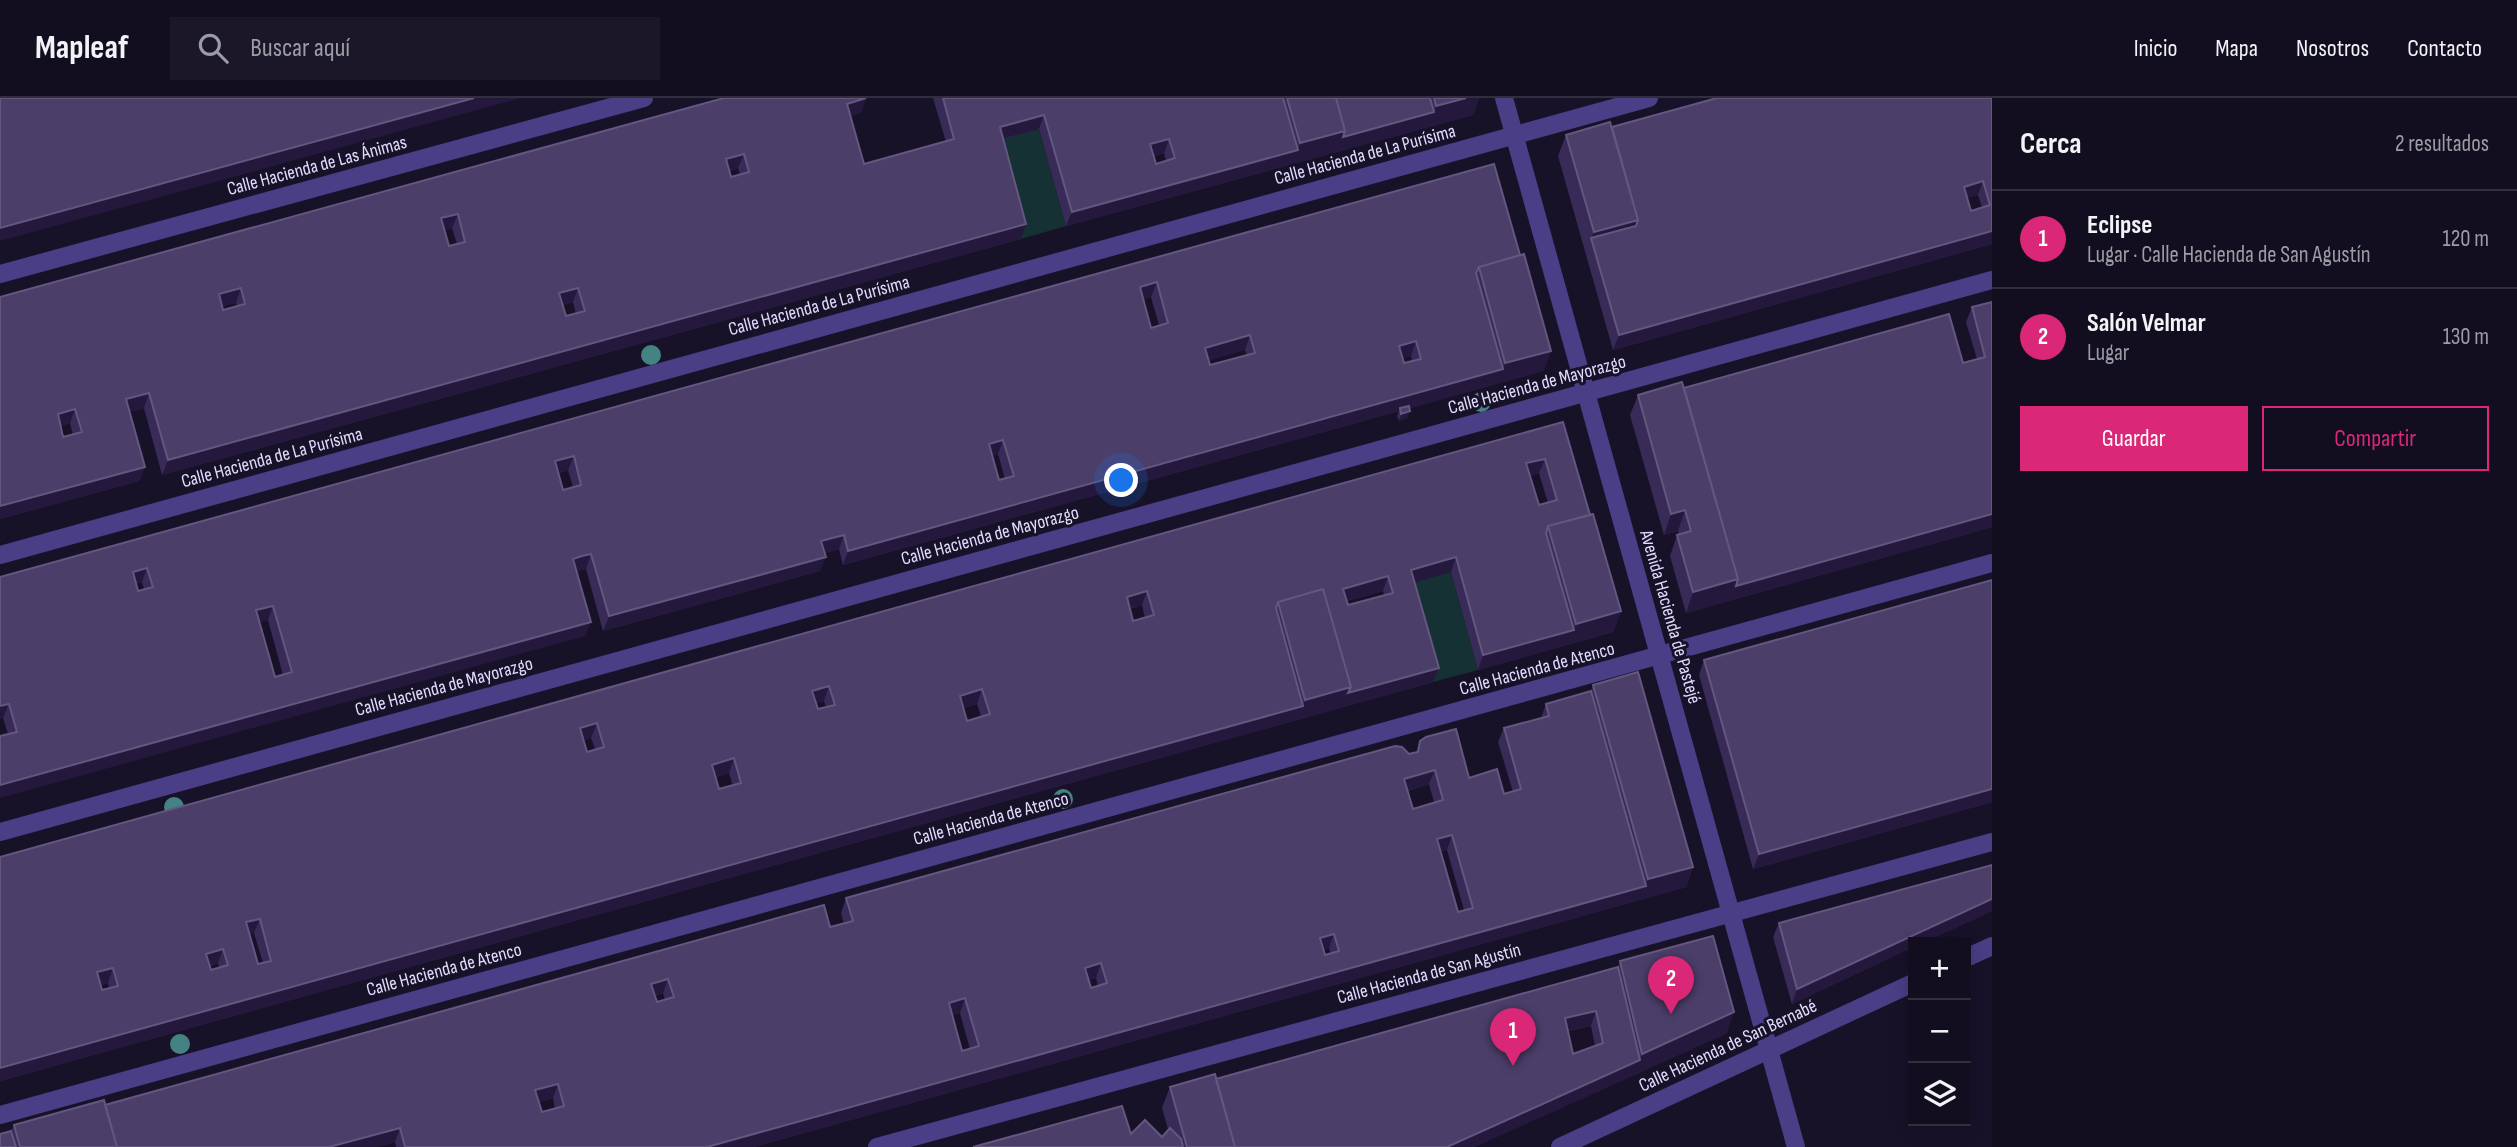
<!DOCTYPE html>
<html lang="es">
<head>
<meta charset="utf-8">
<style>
  :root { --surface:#120e1f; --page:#1b1728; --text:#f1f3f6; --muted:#9c9ca4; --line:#312e3d; --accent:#db2777 }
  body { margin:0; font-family:"Sofia Sans Condensed",sans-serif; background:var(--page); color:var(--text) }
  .controls { position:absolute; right:21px; bottom:21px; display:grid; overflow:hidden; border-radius:0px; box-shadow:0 4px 18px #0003 }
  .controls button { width:63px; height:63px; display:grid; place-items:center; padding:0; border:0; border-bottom:2px solid var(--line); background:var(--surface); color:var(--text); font:35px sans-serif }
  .you { position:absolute; left:1122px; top:383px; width:24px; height:24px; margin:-18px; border:5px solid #fff; border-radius:50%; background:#1a73e8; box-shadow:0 0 0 10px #1a73e833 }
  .badge { display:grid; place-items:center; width:46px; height:46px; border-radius:50%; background:var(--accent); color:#fff; font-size:23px; font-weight:700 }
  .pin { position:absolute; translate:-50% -58px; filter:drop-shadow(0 2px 4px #0008) }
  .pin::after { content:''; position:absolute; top:37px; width:24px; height:21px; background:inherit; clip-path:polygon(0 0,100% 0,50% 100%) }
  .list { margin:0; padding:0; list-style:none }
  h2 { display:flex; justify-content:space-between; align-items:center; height:91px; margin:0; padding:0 28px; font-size:30px }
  h2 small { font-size:23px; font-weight:400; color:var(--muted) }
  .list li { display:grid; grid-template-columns:46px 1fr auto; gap:21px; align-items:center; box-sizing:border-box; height:98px; padding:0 28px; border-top:2px solid var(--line) }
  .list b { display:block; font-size:26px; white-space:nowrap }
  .list p { margin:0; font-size:23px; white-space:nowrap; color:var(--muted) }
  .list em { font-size:23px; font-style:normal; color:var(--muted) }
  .actions { display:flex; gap:14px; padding:21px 28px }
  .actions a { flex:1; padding:16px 0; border:2px solid var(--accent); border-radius:0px; text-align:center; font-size:24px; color:var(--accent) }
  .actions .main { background:var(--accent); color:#fff }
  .icon { flex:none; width:38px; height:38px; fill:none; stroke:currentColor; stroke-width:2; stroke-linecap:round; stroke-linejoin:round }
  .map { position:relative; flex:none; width:1992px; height:1049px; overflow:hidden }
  header { display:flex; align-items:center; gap:42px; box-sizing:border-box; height:98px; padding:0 35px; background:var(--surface); border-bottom:2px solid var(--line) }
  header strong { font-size:33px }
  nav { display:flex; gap:38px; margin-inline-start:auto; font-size:24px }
  .search { width:490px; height:63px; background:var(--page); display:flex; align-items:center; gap:18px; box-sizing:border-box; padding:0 24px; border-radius:0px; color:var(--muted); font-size:26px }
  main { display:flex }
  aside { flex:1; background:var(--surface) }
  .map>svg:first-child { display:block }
</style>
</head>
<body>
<header>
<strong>Mapleaf</strong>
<div class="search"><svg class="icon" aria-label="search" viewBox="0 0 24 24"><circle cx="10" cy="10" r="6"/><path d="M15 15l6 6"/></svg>Buscar aquí</div>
<nav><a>Inicio</a><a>Mapa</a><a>Nosotros</a><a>Contacto</a></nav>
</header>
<main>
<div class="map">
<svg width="1992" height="1049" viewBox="0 0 1992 1049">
  <rect width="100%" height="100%" fill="#181229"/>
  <path fill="#153133" d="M1039,31L1066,128L1021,141L994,43Z
    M1451,474L1478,572L1433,584L1406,487Z"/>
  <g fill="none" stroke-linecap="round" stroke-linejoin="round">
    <path stroke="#4a3e87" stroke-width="18" d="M0,176L644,0
      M0,457L1649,0
      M0,734L1992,182
      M0,1017L1992,465
      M877,1049L1992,744"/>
    <path stroke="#4a3e87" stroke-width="18" d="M1504,0L1796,1049
      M1966,860L1992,848
      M1560,1049L1913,885"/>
  </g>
  <g fill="#448283">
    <circle cx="651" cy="257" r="10"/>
    <circle cx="1481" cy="304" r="10"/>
    <circle cx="1063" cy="701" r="10"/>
    <circle cx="174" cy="709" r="10"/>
    <circle cx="180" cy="946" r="10"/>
  </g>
  <path fill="#392b57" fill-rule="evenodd" d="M933,0H1479L1473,17L1066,128L1039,31L1003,41L1021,141L162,377L144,310L129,314L145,369L139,383L0,421V199L861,15L850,18L864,66L946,44ZM1164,55L1166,63L1156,66L1154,58ZM738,70L740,76L731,79L730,73ZM452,130L457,146L449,148L444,132ZM573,204L576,216L566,218L563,207ZM236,205L237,208L223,212L222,208ZM70,325L73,337L63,339L61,328Z
    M1992,0V146L1613,252L1558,58L1566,37L1612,29ZM1978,97L1982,109L1971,113L1967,100Z
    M1494,66L1520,157L1551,253L1543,273L1409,310L1407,320L1399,323L1397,318L1399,313L843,467L839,451L825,455L820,473L603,533L586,471L577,473L585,538L8,636L3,620L0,479ZM1151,199L1159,227L1151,230L1143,201ZM1245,252L1247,257L1210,267L1209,262ZM1411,258L1412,263L1404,265L1403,260ZM998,356L1005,381L999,382L992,358ZM568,372L573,389L563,392L559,375ZM142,484L144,491L138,493L136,486ZM268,522L283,577L275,579L260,524Z
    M1992,204V429L1686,515L1670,458L1677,437H1679L1678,433L1664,437L1630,317L1638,297L1684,290L1963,265L1977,261L1966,224L1972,209Z
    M1563,324L1590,417L1621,513L1613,534L1478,572L1451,474L1414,484L1439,570L1433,584L0,983V759ZM1539,375L1548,405L1539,407L1530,378ZM1383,493L1384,497L1348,507L1347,503ZM1142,507L1145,520L1133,523L1130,511ZM824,603L826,609L818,611L816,605ZM977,606L981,618L967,623L963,610ZM591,640L595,651L587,654L583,642ZM729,675L733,688L719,691L716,679ZM254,835L263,865L258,866L249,836ZM218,865L219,870L211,872L210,868ZM108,885L109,890L102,892L101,887Z
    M1992,482V704L1753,771L1699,577L1704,562Z
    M1593,587L1693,769L1686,789L754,1049H396L395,1044L377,1049H0L11,1033L14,1027L105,1007L844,826L841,815L846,800L1416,654L1420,643L1469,680L1504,696L1513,694L1498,644L1504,630L1541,620L1546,606L1591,593ZM1429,686L1434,704L1413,711L1408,693ZM1447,752L1464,812L1458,814L1441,753ZM1329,850L1331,856L1325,857L1323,852ZM1096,880L1098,888L1091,890L1088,882ZM663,895L665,902L657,904L655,898ZM960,915L970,951L962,953L952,917ZM553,1000L555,1011L542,1014L539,1004Z
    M1992,767V813L1924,844H1913V849L1792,906L1773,839L1779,825Z
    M1620,863L1727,935L1474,1049H973L1131,1036L1162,1039L1168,1031L1162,1010L1170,989L1216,981L1618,869ZM1591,928L1595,948L1573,956L1568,933Z"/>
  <path fill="#24193d" d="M474,0H521L0,143V130Z
    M866,0L861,15L841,20L847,6Z
    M1466,0H1479L1473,17L1066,128L1072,114L1298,52L1300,45L1345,33L1434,14L1436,8Z
    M1044,17L1039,31L994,43L1000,29Z
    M1169,41L1164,55L1145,60L1150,46Z
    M744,56L738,70L721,75L726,61Z
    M1983,83L1978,97L1958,103L1964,89Z
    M458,116L452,130L435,135L441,120Z
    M1638,122L1631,142L1591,140L1594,134Z
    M1026,126L1021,141L162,377L168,362Z
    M1992,133V146L1613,252L1619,237Z
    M1157,184L1151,199L1134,204L1140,189Z
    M241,190L236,205L214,211L219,196Z
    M578,190L573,204L554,210L559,195Z
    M1250,237L1245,252L1200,265L1205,250Z
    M1416,243L1411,258L1394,263L1399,248Z
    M1551,253L1543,273L1401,313L1400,310L1399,313L843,467L848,453L1503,271L1505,265Z
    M149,295L144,310L121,316L126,301Z
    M75,311L70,325L52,330L58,316Z
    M1410,313L1407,320L1399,323L1401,316Z
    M1003,342L998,356L983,361L989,346Z
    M574,358L568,372L550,377L555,363Z
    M1545,361L1539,375L1521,380L1526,365Z
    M145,369L139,383L0,421V408Z
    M1685,412L1678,433L1664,437L1671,416Z
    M1992,416V429L1686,515L1693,494L1738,481Z
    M844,437L839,451L816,457L821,443Z
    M591,456L586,471L568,476L573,461Z
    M826,459L820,473L603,533L609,518Z
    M1456,459L1451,474L1406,486L1411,472Z
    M147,470L142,484L128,488L133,474Z
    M1388,478L1383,493L1338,505L1343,491Z
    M1147,493L1142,507L1121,513L1127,499Z
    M273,508L268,522L251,527L256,512Z
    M1621,513L1613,534L1478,572L1483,557L1574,532L1576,526Z
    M591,524L585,538L0,700V687Z
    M1439,570L1433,584L0,983V970L1303,608L1305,602L1351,589Z
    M829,588L824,603L807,607L812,593Z
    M982,591L977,606L955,612L960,598Z
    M9,606L3,620L0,621V608Z
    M597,625L591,640L574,644L580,630Z
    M734,660L729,675L707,681L712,667Z
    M1435,672L1429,686L1399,695L1404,681Z
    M1992,691V704L1753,771L1759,756Z
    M1452,737L1447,752L1432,755L1437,741Z
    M1693,769L1686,789L754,1049H707L1646,788L1648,781Z
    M1992,801V813L1924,844H1913V849L1792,906L1797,891Z
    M260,821L254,835L241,839L246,824Z
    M1334,836L1329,850L1314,855L1320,840Z
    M223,851L218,865L201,870L206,856Z
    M1101,865L1096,880L1080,885L1085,870Z
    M113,870L108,885L92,889L97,874Z
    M668,881L663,895L646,900L651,886Z
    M965,900L960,915L943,920L949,905Z
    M1596,913L1591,928L1560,934L1565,920Z
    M1734,914L1727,935L1635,977L1642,956Z
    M1640,962L1635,977L1474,1049H1447Z
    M558,986L553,1000L530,1006L535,992Z
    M400,1030L395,1044L377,1049H329Z"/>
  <path fill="#4b3e69" stroke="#635780" stroke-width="2" fill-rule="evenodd" d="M0,0H474L0,130Z
    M724,0H866L847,6L864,66L954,41L943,0H1283L1298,52L1072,114L1044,17L1000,29L1026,126L168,362L149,295L126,301L145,369L0,408V199ZM1169,41L1175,60L1156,66L1150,46ZM744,56L749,74L731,79L726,61ZM458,116L465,144L449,148L441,120ZM241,190L245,206L223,212L219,196ZM578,190L585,213L566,218L559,195ZM75,311L82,334L63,339L58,316Z
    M1287,0H1336L1345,33L1300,45Z
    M1336,0H1430L1434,14L1343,39L1345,33Z
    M1434,0H1466L1436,8Z
    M1717,0H1992V133L1619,237L1591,140L1636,128L1638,122L1612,29ZM1983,83L1990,107L1971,113L1964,89Z
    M1610,24L1638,122L1594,134L1566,37Z
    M1494,66L1520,157L1479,169L1476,175L1503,271L848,453L844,437L821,443L826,459L609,518L591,456L582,458L573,461L591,524L0,687V638L17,634L9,606L0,608V479ZM1157,184L1168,225L1151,230L1140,189ZM1250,237L1255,255L1210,267L1205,250ZM1416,243L1421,261L1404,265L1399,248ZM1003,342L1014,378L999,382L989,346ZM574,358L581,387L563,392L555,363ZM147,470L153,489L138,493L133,474ZM273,508L292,574L275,579L256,512Z
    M1524,156L1551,253L1505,265L1479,169Z
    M1992,204V416L1736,488L1738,481L1684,290L1949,216L1963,265L1985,259L1972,209Z
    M1682,284L1738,481L1693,494L1677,437L1691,433L1685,412L1671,416L1638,297Z
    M1409,308L1410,313L1401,316L1400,310Z
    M1563,324L1590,417L1548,428L1546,435L1574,532L1483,557L1456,459L1411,472L1439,570L1348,595L1351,589L1323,491L1278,504L1276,510L1303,608L0,970V759ZM1545,361L1557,402L1539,407L1526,365ZM1388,478L1393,495L1348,507L1343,491ZM1147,493L1154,517L1133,523L1127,499ZM829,588L835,607L818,611L812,593ZM982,591L990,616L967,623L960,598ZM597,625L604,649L587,654L580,630ZM734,660L741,685L719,691L712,667ZM260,821L271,863L258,866L246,824ZM223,851L228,867L211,872L206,856ZM113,870L118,888L102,892L97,874Z
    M1593,416L1621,513L1576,526L1548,428Z
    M1992,482V691L1759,756L1704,562Z
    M1323,491L1351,589L1305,602L1278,504Z
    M1638,574L1693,769L1648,781L1593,587Z
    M1591,593L1646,788L707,1049H405L400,1030L329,1049H117L105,1007L824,807L830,829L853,823L846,800L1395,648L1402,649L1409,656L1413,655L1418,654L1420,643L1426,639L1456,631L1469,680L1497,671L1504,696L1521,691L1504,630L1549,618L1546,606ZM1435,672L1443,702L1413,711L1404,681ZM1452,737L1473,810L1458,814L1437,741ZM1334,836L1339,853L1325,857L1320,840ZM1101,865L1107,885L1091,890L1085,870ZM668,881L674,899L657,904L651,886ZM965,900L979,948L962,953L949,905ZM558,986L564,1008L542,1014L535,992Z
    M1992,767V801L1797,891L1779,825Z
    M1713,838L1734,914L1642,956L1620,863Z
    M1618,869L1640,962L1447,1049H1235L1216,981ZM1596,913L1603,945L1573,956L1565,920Z
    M1215,976L1235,1049H1187L1170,989Z
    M104,1002L117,1049H20L14,1027Z
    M1122,1008L1131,1036L1145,1022L1162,1039L1170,1030L1181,1041L1183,1049H973Z
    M11,1033L16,1049H0V1036Z"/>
  <g text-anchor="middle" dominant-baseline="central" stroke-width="6" stroke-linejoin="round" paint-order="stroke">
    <g font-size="19" fill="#e3dbfe" stroke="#181229">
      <text transform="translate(1365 57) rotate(-15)">Calle Hacienda de La Purísima</text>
      <text transform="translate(317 68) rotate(-15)">Calle Hacienda de Las Ánimas</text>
      <text transform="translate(819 208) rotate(-15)">Calle Hacienda de La Purísima</text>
      <text transform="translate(1537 287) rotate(-15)">Calle Hacienda de Mayorazgo</text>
      <text transform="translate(272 360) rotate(-15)">Calle Hacienda de La Purísima</text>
      <text transform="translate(990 438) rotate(-15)">Calle Hacienda de Mayorazgo</text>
      <text transform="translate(1670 519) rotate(74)">Avenida Hacienda de Pastejé</text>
      <text transform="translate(1537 571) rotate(-15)">Calle Hacienda de Atenco</text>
      <text transform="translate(444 589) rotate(-15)">Calle Hacienda de Mayorazgo</text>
      <text transform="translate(991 721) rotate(-15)">Calle Hacienda de Atenco</text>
      <text transform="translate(444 872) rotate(-15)">Calle Hacienda de Atenco</text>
      <text transform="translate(1429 876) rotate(-15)">Calle Hacienda de San Agustín</text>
      <text transform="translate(1728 948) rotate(-25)">Calle Hacienda de San Bernabé</text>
    </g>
  </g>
</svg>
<div class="controls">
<button>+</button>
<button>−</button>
<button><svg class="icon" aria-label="layers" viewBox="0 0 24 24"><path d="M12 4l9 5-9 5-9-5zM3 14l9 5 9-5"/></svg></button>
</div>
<div class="you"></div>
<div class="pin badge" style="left:1513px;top:968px">1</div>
<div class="pin badge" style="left:1671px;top:916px">2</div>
</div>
<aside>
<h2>Cerca<small>2 resultados</small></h2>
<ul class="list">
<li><span class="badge">1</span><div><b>Eclipse</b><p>Lugar · Calle Hacienda de San Agustín</p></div><em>120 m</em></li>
<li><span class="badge">2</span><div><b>Salón Velmar</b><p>Lugar</p></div><em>130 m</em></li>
</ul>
<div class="actions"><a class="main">Guardar</a><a>Compartir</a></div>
</aside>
</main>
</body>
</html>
